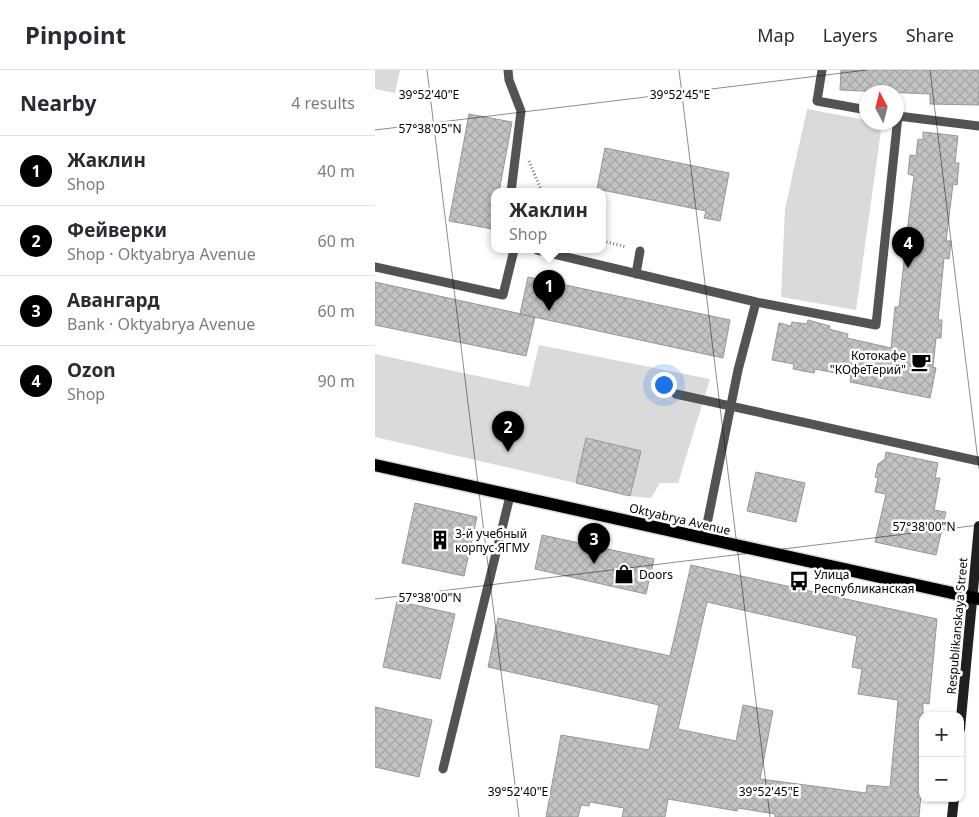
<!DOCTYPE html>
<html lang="en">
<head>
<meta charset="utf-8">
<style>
  :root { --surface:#fff; --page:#f7f7f7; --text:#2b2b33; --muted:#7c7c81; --line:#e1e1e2; --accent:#000 }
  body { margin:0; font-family:"Noto Sans",sans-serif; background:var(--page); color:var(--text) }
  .controls { position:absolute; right:15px; bottom:15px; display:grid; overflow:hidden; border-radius:10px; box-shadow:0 1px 4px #0004 }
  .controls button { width:45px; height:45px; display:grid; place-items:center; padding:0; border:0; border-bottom:1px solid var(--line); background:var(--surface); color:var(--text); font:25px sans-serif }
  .compass { position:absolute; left:484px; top:15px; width:45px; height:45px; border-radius:50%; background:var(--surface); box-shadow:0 1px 4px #0004; rotate:353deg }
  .you { position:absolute; left:288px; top:314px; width:18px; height:18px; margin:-12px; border:4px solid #fff; border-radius:50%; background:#1a73e8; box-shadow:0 0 0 8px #1a73e833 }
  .badge { display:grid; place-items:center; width:32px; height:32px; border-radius:50%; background:var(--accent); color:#fff; font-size:16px; font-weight:700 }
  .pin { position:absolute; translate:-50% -41px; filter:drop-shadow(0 1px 2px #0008) }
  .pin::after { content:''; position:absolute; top:26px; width:18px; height:15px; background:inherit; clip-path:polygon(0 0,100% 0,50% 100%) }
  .popup { position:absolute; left:116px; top:118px; width:115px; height:65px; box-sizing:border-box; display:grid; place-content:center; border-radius:10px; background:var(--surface); filter:drop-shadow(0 1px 4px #0005); font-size:16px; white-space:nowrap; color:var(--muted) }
  .popup b { font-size:19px; color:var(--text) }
  .popup::after { content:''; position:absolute; left:50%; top:100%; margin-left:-10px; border:10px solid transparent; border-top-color:var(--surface) }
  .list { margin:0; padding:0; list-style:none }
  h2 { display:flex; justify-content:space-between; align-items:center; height:65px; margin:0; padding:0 20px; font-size:21px }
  h2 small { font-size:16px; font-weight:400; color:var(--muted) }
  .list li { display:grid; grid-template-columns:32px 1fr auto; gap:15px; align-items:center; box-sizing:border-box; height:70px; padding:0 20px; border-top:1px solid var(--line) }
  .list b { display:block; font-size:19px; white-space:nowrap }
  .list p { margin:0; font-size:16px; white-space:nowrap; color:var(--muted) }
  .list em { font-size:16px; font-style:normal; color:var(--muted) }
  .map { position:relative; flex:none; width:604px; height:747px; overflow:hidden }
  header { display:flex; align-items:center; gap:30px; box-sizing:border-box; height:70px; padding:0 25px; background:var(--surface); border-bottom:1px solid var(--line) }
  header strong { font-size:24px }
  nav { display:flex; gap:28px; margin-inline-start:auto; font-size:18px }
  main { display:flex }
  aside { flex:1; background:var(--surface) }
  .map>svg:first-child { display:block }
</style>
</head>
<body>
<header>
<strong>Pinpoint</strong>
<nav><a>Map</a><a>Layers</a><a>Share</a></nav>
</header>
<main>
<aside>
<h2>Nearby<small>4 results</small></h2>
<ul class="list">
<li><span class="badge">1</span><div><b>Жаклин</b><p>Shop</p></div><em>40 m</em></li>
<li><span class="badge">2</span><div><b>Фейверки</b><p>Shop · Oktyabrya Avenue</p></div><em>60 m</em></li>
<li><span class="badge">3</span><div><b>Авангард</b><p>Bank · Oktyabrya Avenue</p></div><em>60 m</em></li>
<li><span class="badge">4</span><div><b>Ozon</b><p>Shop</p></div><em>90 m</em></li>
</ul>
</aside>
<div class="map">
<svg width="604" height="747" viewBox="0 0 604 747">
  <defs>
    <pattern id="building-cross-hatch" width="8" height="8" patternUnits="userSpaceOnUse" patternTransform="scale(1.25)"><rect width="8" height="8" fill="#c3c3c3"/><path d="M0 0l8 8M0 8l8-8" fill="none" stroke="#a6a6a6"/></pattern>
  </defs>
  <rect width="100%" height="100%" fill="#fff"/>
  <path fill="#dadada" d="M0,0H25L20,23L0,19Z
    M432,39L491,50L492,52L507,53L481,240L406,227L410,139Z
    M164,275L335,309L303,413H285L276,428L255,426L265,381L212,368L201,413L0,367V284L154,317Z"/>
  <path fill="url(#building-cross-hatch)" stroke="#979797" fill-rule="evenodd" d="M466,0H604V35L555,34V24L465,20Z
    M94,44L137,52L124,122H120V141L117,159L74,151Z
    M548,62L583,66L580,93H584L582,115L578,114L571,171H576L574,189L569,188L563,250H567L566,268H561L558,297L561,298L555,328L475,312L476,306L440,299L439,303L418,299L419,294L397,290L404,253L416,256L417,252L432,254L433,250L455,256L454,259L473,264L472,268L516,278L520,237H524L528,201L530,182L526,181L528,162H532L539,106L533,104L535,85L541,86L543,69L548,70Z
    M230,78L354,103L345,151L329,148L331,141L222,119Z
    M153,207L355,250L348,288L145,244Z
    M0,212L160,247L151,286L0,255Z
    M211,368L266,381L255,426L201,413Z
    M511,382L563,393L560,408H565L559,440L571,442L561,485L500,472L511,424L500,422L503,408L500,407L503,394L510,389Z
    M381,402L430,413L421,452L372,441Z
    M40,433L102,447L89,506L27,493Z
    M167,465L279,489L271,524L160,499Z
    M316,495L562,549L554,634L548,633V702L544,747H400V744L363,738L362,741L293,729L290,747H247L249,738L215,732L214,736L206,735L203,747H171L186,665L274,680L284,635L113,597L123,548L295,586ZM332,532L482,566L477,597L487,599L483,624L523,630L515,717L492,715L491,723L385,709L398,641L368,635L361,671L303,659Z
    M22,531L80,544L65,609L8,597Z
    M0,637L57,650L44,707L0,697Z"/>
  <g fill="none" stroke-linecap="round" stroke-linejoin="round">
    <defs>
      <path id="primary" d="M0,395L604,529"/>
    </defs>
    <use href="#primary" stroke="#dbdbdb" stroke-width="15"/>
    <path stroke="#757575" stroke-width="3" stroke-dasharray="1 2.5" stroke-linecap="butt" d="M154,91L167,122
      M228,171L251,177"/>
    <path stroke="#535353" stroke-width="9" d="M133,0L134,10L146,41L136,122
      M447,0L442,31L492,40
      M162,180L381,232L501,255L523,46L604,56
      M0,197L128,225L139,180
      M261,204L265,181
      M301,324L604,391
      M329,469L363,300L381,232
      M68,699L135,426"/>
    <path stroke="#202020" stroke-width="10" d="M585,659L604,456
      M577,747L579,728"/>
    <use href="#primary" stroke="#000" stroke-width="12"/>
  </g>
  <path fill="none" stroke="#000" stroke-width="1" stroke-opacity="0.45" d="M52,0L144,747M304,0L395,747M555,0L604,399M0,60L492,0M0,529L604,455"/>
  <defs>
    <symbol id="cafe-bare" viewBox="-9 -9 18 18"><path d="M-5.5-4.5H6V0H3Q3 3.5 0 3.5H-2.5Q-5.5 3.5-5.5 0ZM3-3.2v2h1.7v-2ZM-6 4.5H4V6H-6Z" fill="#000" stroke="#fff" stroke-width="2.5" paint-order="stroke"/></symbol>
    <symbol id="building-bare" viewBox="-9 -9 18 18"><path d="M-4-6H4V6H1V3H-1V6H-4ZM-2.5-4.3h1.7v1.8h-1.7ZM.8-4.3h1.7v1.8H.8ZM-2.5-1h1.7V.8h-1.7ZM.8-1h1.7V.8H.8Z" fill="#000" stroke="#fff" stroke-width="2.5" paint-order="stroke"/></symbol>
    <symbol id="shop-bare" viewBox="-9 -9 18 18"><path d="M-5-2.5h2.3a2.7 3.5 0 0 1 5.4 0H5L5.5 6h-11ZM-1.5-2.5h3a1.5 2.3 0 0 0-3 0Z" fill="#000" stroke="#fff" stroke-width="2.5" paint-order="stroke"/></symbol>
    <symbol id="bus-bare" viewBox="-9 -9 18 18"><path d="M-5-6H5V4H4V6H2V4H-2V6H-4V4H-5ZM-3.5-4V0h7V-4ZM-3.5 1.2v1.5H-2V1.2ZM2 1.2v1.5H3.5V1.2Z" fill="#000" stroke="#fff" stroke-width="2.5" paint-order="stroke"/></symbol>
  </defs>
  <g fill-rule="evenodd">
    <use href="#cafe-bare" x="532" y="278" width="28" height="28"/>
    <use href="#building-bare" x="51" y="456" width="28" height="28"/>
    <use href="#shop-bare" x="235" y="490" width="28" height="28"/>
    <use href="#bus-bare" x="410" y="497" width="28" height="28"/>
  </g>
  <g text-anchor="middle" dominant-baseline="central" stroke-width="5" stroke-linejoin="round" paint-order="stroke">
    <g font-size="12" fill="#000" stroke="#fff" text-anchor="start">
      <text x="531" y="285" text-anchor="end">Котокафе<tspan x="531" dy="14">"КОфеТерий"</tspan></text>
      <text x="80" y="463">3-й учебный<tspan x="80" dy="14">корпус ЯГМУ</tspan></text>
      <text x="264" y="504">Doors</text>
      <text x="439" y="504">Улица<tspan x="439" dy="14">Республиканская</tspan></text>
    </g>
    <g font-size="12" fill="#000" stroke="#fff">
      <text transform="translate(305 449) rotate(13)">Oktyabrya Avenue</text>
      <text transform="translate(582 556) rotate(-85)">Respublikanskaya Street</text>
    </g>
  </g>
  <g font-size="12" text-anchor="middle" fill="#000" stroke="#fff" stroke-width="5" stroke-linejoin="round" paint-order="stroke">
    <text x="54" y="29">39°52'40"E</text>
    <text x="305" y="29">39°52'45"E</text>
    <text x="55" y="63">57°38'05"N</text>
    <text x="549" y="461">57°38'00"N</text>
    <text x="55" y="532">57°38'00"N</text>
    <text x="143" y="726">39°52'40"E</text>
    <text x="394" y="726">39°52'45"E</text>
  </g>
</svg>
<div class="controls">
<button>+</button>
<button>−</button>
</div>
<svg class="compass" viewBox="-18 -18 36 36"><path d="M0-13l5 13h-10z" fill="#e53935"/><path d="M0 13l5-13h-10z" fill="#7c7c81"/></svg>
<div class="you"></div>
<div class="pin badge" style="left:174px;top:241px">1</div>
<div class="popup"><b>Жаклин</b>Shop</div>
<div class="pin badge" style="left:133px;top:382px">2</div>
<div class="pin badge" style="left:219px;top:494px">3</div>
<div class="pin badge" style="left:533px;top:198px">4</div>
</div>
</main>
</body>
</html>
